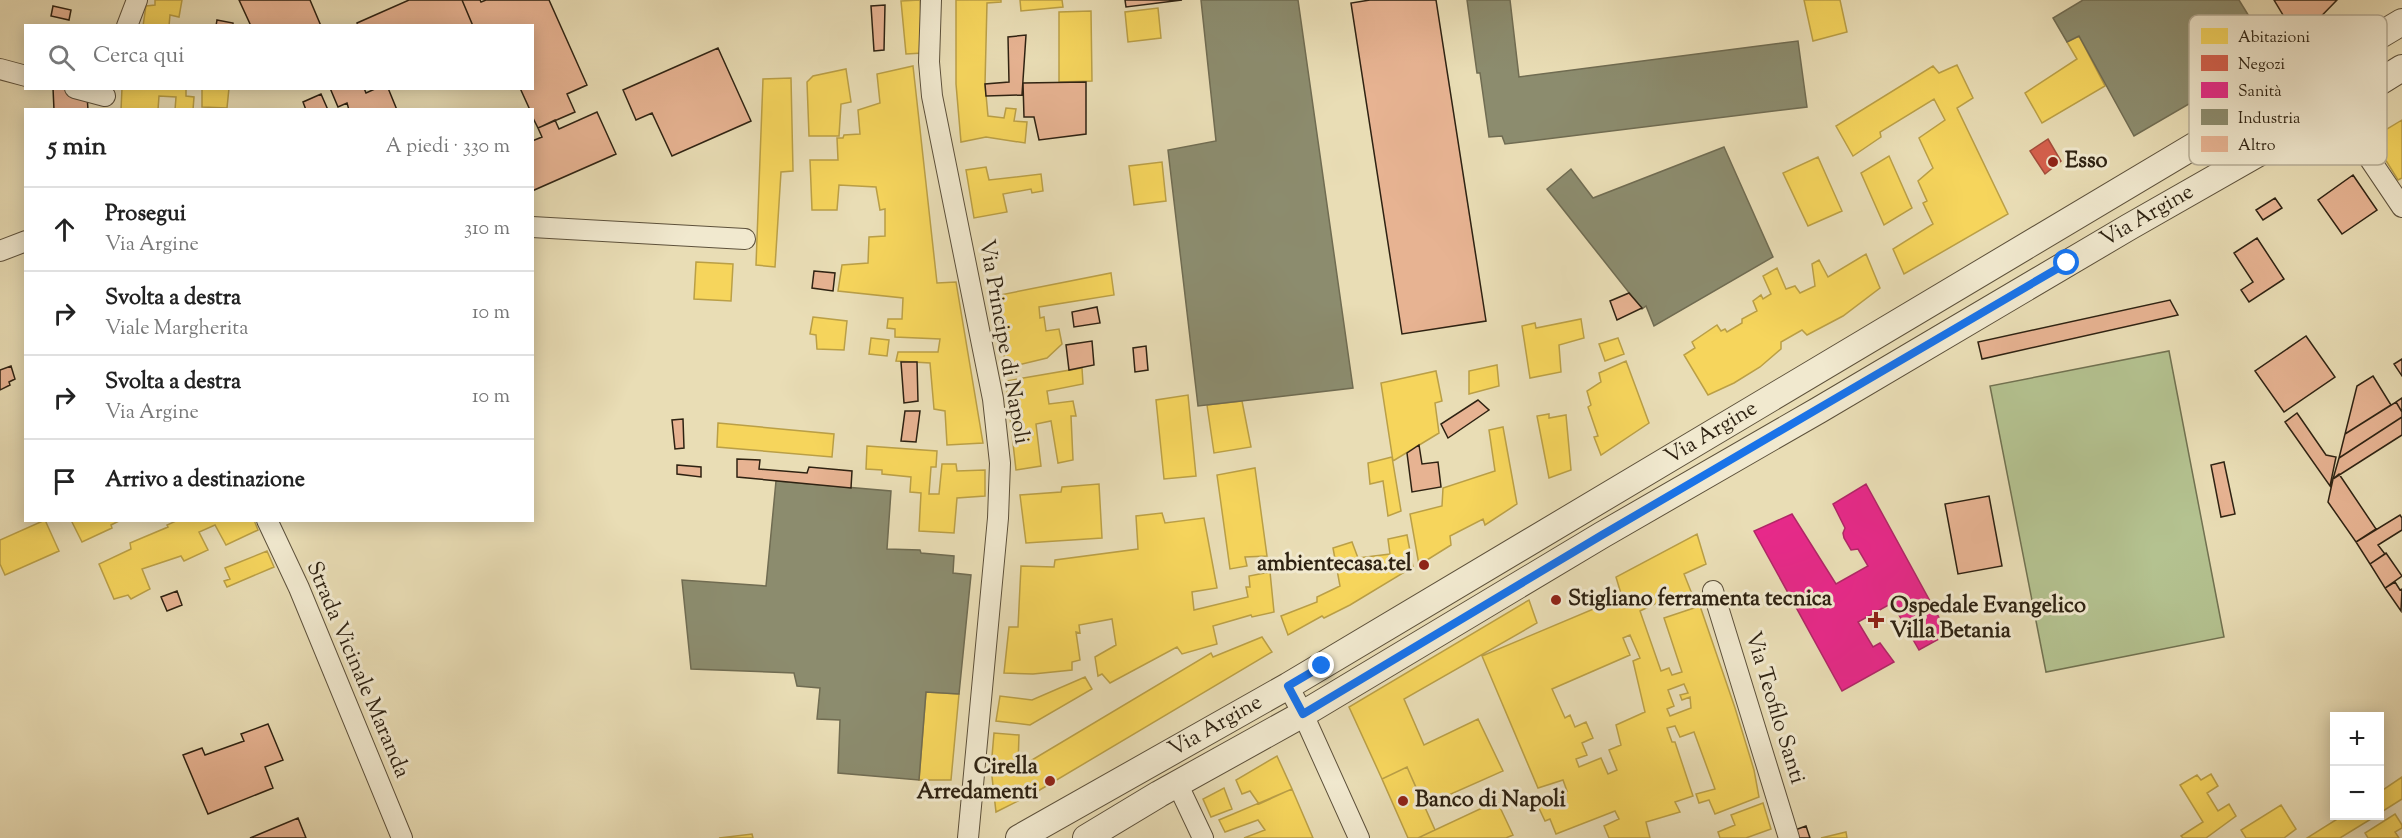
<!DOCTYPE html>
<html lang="it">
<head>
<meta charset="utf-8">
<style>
  :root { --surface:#fff; --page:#f2f2f2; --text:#222; --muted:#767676; --line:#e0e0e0 }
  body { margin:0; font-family:"Sorts Mill Goudy",serif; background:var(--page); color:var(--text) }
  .controls { position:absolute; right:18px; bottom:18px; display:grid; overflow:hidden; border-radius:0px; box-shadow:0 3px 15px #0003 }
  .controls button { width:54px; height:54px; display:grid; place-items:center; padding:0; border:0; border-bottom:2px solid var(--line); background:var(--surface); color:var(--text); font:30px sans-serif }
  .stop { position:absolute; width:18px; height:18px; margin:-14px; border:4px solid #1a73e8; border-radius:50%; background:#fff }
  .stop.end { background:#1a73e8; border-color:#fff; box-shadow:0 2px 6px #0008 }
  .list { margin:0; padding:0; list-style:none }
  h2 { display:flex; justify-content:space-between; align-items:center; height:78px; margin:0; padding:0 24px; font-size:26px }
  h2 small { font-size:20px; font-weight:400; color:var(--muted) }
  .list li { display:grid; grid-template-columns:39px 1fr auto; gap:18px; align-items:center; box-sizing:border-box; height:84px; padding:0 24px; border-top:2px solid var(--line) }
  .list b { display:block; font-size:22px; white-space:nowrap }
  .list p { margin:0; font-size:20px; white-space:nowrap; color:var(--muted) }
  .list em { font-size:20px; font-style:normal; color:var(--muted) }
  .icon { flex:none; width:33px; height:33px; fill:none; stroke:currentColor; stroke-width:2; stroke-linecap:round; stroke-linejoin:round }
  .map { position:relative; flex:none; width:2402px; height:838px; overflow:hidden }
  .search { position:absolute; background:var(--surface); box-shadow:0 3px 15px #0003; left:24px; top:24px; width:510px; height:66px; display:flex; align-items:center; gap:15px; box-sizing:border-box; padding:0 21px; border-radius:0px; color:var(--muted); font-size:22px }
  .panel { position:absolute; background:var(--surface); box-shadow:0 3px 15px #0003; left:24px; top:108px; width:510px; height:414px; border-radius:0px }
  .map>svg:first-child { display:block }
</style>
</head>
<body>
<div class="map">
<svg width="2402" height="838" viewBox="0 0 2402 838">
  <rect width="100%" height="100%" fill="#e9ddb5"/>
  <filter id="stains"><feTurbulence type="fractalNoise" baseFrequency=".00333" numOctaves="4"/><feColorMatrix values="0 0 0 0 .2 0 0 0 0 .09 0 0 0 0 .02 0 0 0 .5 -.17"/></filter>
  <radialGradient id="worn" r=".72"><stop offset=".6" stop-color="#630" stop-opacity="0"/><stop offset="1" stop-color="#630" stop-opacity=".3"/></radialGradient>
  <path fill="#b4c290" stroke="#717251" stroke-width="1.5" d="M2169,351L2224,637L2046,672L1990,386Z"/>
  <path fill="#f6d55c" stroke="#ba9f46" stroke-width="1.5" fill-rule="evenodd" d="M155,0H182L179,17L170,15L169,26H143L146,6L155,5Z
    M920,0L923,53L906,54L901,1Z
    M956,0H1001V2L987,3L985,84L988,116L1004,118L1006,108L1016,109L1014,121L1027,122L1025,143L986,137L961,142L956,84Z
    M1020,0H1062L1063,7L1021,11Z
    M1804,0H1840L1847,32L1813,41Z
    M1158,8L1161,38L1128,42L1125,12Z
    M1091,11L1092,81L1059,82V12Z
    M2079,36L2105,86L2042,123L2025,93L2077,59L2067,42Z
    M1957,65L1973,98L1957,108L2008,214L1904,274L1893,249L1933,224L1923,203L1927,201L1918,181L1933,168L1919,138L1945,120L1934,99L1880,132L1881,137L1853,156L1836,126L1933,66L1939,73Z
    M913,66L937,283L956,282L983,443L947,445L945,411L934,409L930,363L896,361L898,352H938L940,339L895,337V329L887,328L888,319H902L903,298L838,291L842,265L868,263L869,237L885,236V209L880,210L876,187L839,185L837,210H812L810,160H838L837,138H843L844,135L860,134L858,110L880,103L877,74Z
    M846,69L851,102L841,104L839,136H809L807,82L813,76Z
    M791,78L793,171L781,172L775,267L756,265L763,79Z
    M122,88H186V96L194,97L193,110H175L176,97L159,96L158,110H121Z
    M202,88H229L227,108L202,107Z
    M2402,120V178L2398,180L2372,138Z
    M1889,156L1912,208L1884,225L1861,173Z
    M1818,157L1842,211L1808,226L1783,173Z
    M1162,162L1166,201L1134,205L1129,166Z
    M986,167L989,180L1041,174L1043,191L1032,193L1031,189L1003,194L1007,212L974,218L966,170Z
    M1866,254L1880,288L1843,316L1807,335L1802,330L1781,342V349L1760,367L1734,383L1708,395L1684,355L1695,348L1692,342L1717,325L1721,331L1725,329L1727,332L1742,323V319L1757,311L1753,301L1761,295L1763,299L1771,294L1763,276L1777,268L1786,289L1795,286L1800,293L1815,286L1812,264L1819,260L1828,277Z
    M696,262L733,264L731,301L694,299Z
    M1111,273L1114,295L1039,307L1040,318L1044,317L1046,331L1059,329L1062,344L1047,358L1006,368L995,296Z
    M813,317L847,321L844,350L817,349L816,335L810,334Z
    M1581,319L1584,338L1559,345L1561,372L1530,378L1522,326L1535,323L1536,328Z
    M871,338L889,340L887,356L869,354Z
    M1618,338L1624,354L1605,361L1599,344Z
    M1626,361L1649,423L1601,455L1594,437L1598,436L1588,407L1591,405L1587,391L1601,382L1599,373Z
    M1497,365L1499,386L1469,394V371Z
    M1082,368L1083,384L1047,391L1049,404L1073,401L1076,416H1071L1073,460L1058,463L1051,421L1036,424L1041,466L1016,470L1006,381Z
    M1436,371L1442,401L1435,403L1439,433L1393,461L1381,383Z
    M1188,395L1196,476L1164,479L1156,400Z
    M1242,401L1251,447L1214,453L1207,405Z
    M1549,414V418L1566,415L1571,470L1549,478L1537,416Z
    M718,423L834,434L832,457L717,447Z
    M1503,427L1517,504L1485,525L1483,519L1450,536L1451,545L1419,565L1410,514L1442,506L1443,488L1495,471L1489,430Z
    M867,446L937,451L936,467H931L929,494H939L942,464H956L957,471L985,470V496L957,498L954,533L919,531L921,493L910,492L911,477L882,474V470L866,469Z
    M1392,457L1401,511L1388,516L1383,481L1370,484L1368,463Z
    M1255,468L1267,556L1245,557L1247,566L1230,569L1217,475Z
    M1099,484L1102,538L1026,543L1020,495L1061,492L1062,487Z
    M1162,513L1165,523L1204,518L1217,588L1192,592L1194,610L1248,597L1246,587H1250L1249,576L1270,572L1274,612L1252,617L1251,615L1213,626L1217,644L1182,654L1177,647L1110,683L1102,674L1098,676L1095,657L1116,645L1112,619L1079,625L1080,633L1076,632L1080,660L1072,662V670L1033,674L1004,673L1009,627H1018L1021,566L1054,567L1055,560L1138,549L1136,516Z
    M45,520L59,551L5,575L0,564V540Z
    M71,520H121L111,525L112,528L82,542Z
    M178,520H254L258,530L226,545L215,525L199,532L208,550L184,561L181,556L142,569L150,589L131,599L128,595L114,599L99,564L131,549L130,543L168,527L167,525Z
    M1697,534L1706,564L1684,574L1692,594L1662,605L1661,601L1640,611L1661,671L1669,668L1672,675L1682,672L1664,618L1700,606L1735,708L1754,770L1759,797L1715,814L1709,800L1699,803L1696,794L1715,789L1694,732L1680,737L1675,726L1667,728L1672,742H1675L1693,796L1675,802L1680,812L1646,822L1650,838H1609L1604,826L1619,819L1615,811L1556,834L1550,819L1545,821L1537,804L1567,791L1563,780L1538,788L1482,656L1622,597L1616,577ZM1630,635L1640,658L1633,661L1645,712L1616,725L1621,745L1609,750L1617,770L1608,774L1601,758L1579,767L1576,759L1587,755L1582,743L1593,738L1586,722L1575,727L1570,715L1565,718L1552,689L1630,655L1623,638ZM1684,684L1688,693L1680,695L1682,700L1690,697L1691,708L1670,716L1667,709L1674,706L1668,690Z
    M1407,535L1413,567L1350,605L1324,618L1322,616L1288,635L1281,616L1317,602V597L1340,586L1333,548L1352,542L1358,558L1390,554L1388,539Z
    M267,551L274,567L227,587L224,581L230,579L225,568Z
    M1529,600L1537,623L1404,699L1424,745L1478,719L1503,771L1424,806L1407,767L1382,779L1349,707Z
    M1262,637L1272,652L1038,791L996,812L991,768L994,733L1019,735L1018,765L1027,763L1211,653L1213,657Z
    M1085,677L1092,689L1030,725L996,721L1000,696L1032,700Z
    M926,692L959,694L951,780H919Z
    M1277,756L1292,789L1259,804L1250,791L1242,794L1236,780Z
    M1407,767L1435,830L1418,838H1408L1382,779Z
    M2211,774L2218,786L2207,793L2218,811L2229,804L2236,816L2206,838H2183L2181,836L2203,822L2180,785L2197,775L2201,780Z
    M2402,777V799L2380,813V792Z
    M1224,788L1232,809L1211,817L1203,799Z
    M1292,789L1313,838H1244L1265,830L1258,820L1225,832L1219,820Z
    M1497,801L1513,835L1506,838H1418Z
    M1763,803L1771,829L1746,838H1720L1718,832L1735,825L1731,815Z
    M2281,805L2296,829L2284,838H2246L2241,830Z
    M2395,814L2402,825V828L2395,832L2399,838H2368L2365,833Z
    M2342,816H2376L2340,838H2307Z
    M1846,832L1847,838H1821Z
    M752,834L753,838H719Z"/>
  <path fill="#d6604d" stroke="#a44d3b" stroke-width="1.5" d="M2048,139L2061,161L2045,174L2030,151Z"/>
  <path fill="#e7298a" stroke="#b02766" stroke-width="1.5" d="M1866,484L1948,634L1919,650L1892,603L1858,622L1873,647L1880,643L1894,662L1842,691L1754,531L1792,514L1836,584L1868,566L1858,549L1851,550L1844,538L1843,533L1845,528L1833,504Z"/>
  <path fill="#8c8c6e" stroke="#706c52" stroke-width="1.5" d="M1201,0H1298L1353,388L1198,406L1168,150L1216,141Z
    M1467,0H1510L1519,77L1798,41L1807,107L1505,144L1502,136L1489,137L1480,73H1477Z
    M2083,0H2239L2273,55L2134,136L2079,36L2067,42L2053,18Z
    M1724,147L1773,257L1654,326L1646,306L1642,309L1547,189L1571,169L1593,198Z
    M776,481L891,491L887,549L920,550L921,553L954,556L953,573L971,575L959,694L926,692L919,780L838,773L840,720L817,719L820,688L797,686L794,673L691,669L682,580L766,586Z"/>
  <path fill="#e7b392" stroke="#2e2212" stroke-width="1.5" d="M239,0H310L321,26H251Z
    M409,0H462L473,26H358L357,23Z
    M462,0H480L481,2L486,0H549L587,85L567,94L575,112L538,128L532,116V110H530L520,88H532V26H473Z
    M1125,0H1182L1126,7Z
    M1370,0H1436L1486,321L1402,334L1351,3Z
    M2274,0H2337L2298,40Z
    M885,5L884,50L874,51L871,6Z
    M53,6L71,10L69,20L51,16Z
    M217,20L233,23V26H216Z
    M1026,35L1022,95L986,96L985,84L1009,82L1008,37Z
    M718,48L751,121L672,156L652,113L636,120L623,90Z
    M1086,82V134L1039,140L1034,117H1024L1023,83Z
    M53,88H71L87,95L88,110H54Z
    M330,88H364L366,93L377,88H388L397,110H349L347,103L338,107Z
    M321,94L328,110H306L303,102Z
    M597,112L616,154L532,191V141L542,137L538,128L555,120L559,129Z
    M2353,175L2377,210L2342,234L2318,200Z
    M2275,198L2282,208L2263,220L2256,210Z
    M2257,238L2284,279L2249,302L2241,290L2253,282L2234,253Z
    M814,271L835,273L833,291L812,288Z
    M1629,293L1642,308L1617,320L1610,301Z
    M2170,300L2178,315L1982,359L1978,342Z
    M1097,307L1100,323L1074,327L1072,312Z
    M2306,336L2335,377L2284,412L2255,371Z
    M1092,341L1094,365L1069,370L1066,345Z
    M1146,346L1148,370L1135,372L1133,348Z
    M2402,359V376L2394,364Z
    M901,362H917L918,401L904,403Z
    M11,366L15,379L9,382L10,385L0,390V370Z
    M2373,376L2391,405L2345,434L2357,386Z
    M2402,398V412L2396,402Z
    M1478,400L1489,410L1448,438L1441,424Z
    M2396,402L2402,412V417L2339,458L2345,434Z
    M905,411H920L916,442L901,441Z
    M2297,413L2326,455L2336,457L2330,486L2285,422Z
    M2402,417V435L2333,479L2339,458Z
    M683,419L684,448L675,449L672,420Z
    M1419,445L1422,464L1438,462L1441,487L1412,492L1407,453Z
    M737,459L760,460L759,469L807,473L809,467L852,471L851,488L737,477Z
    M2224,462L2235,514L2221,517L2211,465Z
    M677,465L701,467V477L677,474Z
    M2339,474L2376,529L2356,542L2328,502L2333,479Z
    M1989,496L2002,566L1958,574L1945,504Z
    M2400,515L2402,518V530L2378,545L2385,554L2370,564L2356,542Z
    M2386,553L2402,576L2385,588L2370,564Z
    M2395,582L2400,590L2402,589L2401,611L2385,588Z
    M177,591L182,605L167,611L161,597Z
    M268,724L283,760L265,767L273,788L208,814L183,755L202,748L205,755L244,741L241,734Z
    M298,818L306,838H250Z
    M1806,826L1810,838H1798L1795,830Z"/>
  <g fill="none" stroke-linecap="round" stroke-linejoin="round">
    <defs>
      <path id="minor" d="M931,0L929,62L932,96L993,399L1000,463L998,518L968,838
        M127,26L137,0
        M0,69L26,76
        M75,88L105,96
        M2336,109L2402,207
        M532,227L745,239
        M0,251L26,241
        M267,520L299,588L402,838
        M1713,591L1789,838
        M1288,686L1303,714L1359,838
        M1177,783L1203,838"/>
      <g id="tertiary">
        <path id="s1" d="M1019,838L1288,686L2402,22"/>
        <path id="s2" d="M1086,838L1159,794L1303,714L1602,535L1819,410L2129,227L2336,109L2402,68"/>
      </g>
    </defs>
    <use href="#minor" stroke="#5d513b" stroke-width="22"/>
    <use href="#tertiary" stroke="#5d513b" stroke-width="28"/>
    <use href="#minor" stroke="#f1e9cf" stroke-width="20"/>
    <use href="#tertiary" stroke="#f1e9cf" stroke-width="26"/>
  </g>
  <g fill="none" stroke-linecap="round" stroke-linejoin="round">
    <path stroke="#1a73e8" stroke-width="8" d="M1322,666L1288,686L1303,714L1602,535L2067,263"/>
  </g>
  <g fill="#8f2418" stroke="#f1e9cf" stroke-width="2">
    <circle cx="2053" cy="162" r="6"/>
    <circle cx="1424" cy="565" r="6"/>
    <circle cx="1556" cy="600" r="6"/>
    <path d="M1873 611h6v6h6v6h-6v6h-6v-6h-6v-6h6z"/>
    <circle cx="1050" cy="781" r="6"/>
    <circle cx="1403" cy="801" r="6"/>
  </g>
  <g text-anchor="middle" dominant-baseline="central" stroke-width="6" stroke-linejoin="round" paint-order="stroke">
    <g font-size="22" font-weight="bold" fill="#2e2212" stroke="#f1e9cf" text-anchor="start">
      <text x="2065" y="162">Esso</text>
      <text x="1412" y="565" text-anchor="end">ambientecasa.tel</text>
      <text x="1568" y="600">Stigliano ferramenta tecnica</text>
      <text x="1890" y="607">Ospedale Evangelico<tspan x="1890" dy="25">Villa Betania</tspan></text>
      <text x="1038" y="768" text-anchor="end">Cirella<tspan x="1038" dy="25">Arredamenti</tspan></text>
      <text x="1415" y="801">Banco di Napoli</text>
    </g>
    <g font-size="22" fill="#2e2212" stroke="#f1e9cf">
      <text stroke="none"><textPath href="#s2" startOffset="1230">Via Argine</textPath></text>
      <text transform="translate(1003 342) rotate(80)">Via Principe di Napoli</text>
      <text stroke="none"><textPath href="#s1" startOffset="802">Via Argine</textPath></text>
      <text transform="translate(357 670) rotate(67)">Strada Vicinale Maranda</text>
      <text transform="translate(1774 708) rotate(73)">Via Teofilo Santi</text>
      <text stroke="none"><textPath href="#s1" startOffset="226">Via Argine</textPath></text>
    </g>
  </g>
  <rect x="2189" y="15" width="198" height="150" rx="9" fill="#f1e9cf" stroke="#b6ad96" stroke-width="1.5"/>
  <rect x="2201" y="28" width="27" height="16" fill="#f6d55c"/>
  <rect x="2201" y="55" width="27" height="16" fill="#d6604d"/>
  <rect x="2201" y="82" width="27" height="16" fill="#e7298a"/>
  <rect x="2201" y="109" width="27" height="16" fill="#8c8c6e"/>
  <rect x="2201" y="136" width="27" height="16" fill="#e7b392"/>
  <g font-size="16" fill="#2e2212">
    <text x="2238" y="42">Abitazioni</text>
    <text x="2238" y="69">Negozi</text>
    <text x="2238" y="96">Sanità</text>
    <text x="2238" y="123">Industria</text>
    <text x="2238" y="150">Altro</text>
  </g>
  <rect width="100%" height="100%" filter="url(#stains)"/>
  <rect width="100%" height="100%" fill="url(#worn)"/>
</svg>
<div class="controls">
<button>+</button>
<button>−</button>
</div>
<div class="stop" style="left:2067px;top:263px"></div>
<div class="stop end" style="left:1322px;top:666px"></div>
<div class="search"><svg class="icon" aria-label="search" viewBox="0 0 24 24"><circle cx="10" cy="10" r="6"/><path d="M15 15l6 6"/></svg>Cerca qui</div>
<section class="panel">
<h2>5 min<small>A piedi · 330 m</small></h2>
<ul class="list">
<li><svg class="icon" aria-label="ahead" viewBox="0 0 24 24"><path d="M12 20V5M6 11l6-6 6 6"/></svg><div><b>Prosegui</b><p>Via Argine</p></div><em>310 m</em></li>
<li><svg class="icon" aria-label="right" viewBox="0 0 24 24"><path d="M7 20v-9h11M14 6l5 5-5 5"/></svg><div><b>Svolta a destra</b><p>Viale Margherita</p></div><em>10 m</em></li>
<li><svg class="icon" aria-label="right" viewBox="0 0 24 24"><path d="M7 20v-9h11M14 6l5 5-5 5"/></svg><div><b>Svolta a destra</b><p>Via Argine</p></div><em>10 m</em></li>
<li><svg class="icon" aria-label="arrive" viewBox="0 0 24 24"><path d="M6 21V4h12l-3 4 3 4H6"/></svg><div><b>Arrivo a destinazione</b></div></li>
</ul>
</section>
</div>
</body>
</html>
